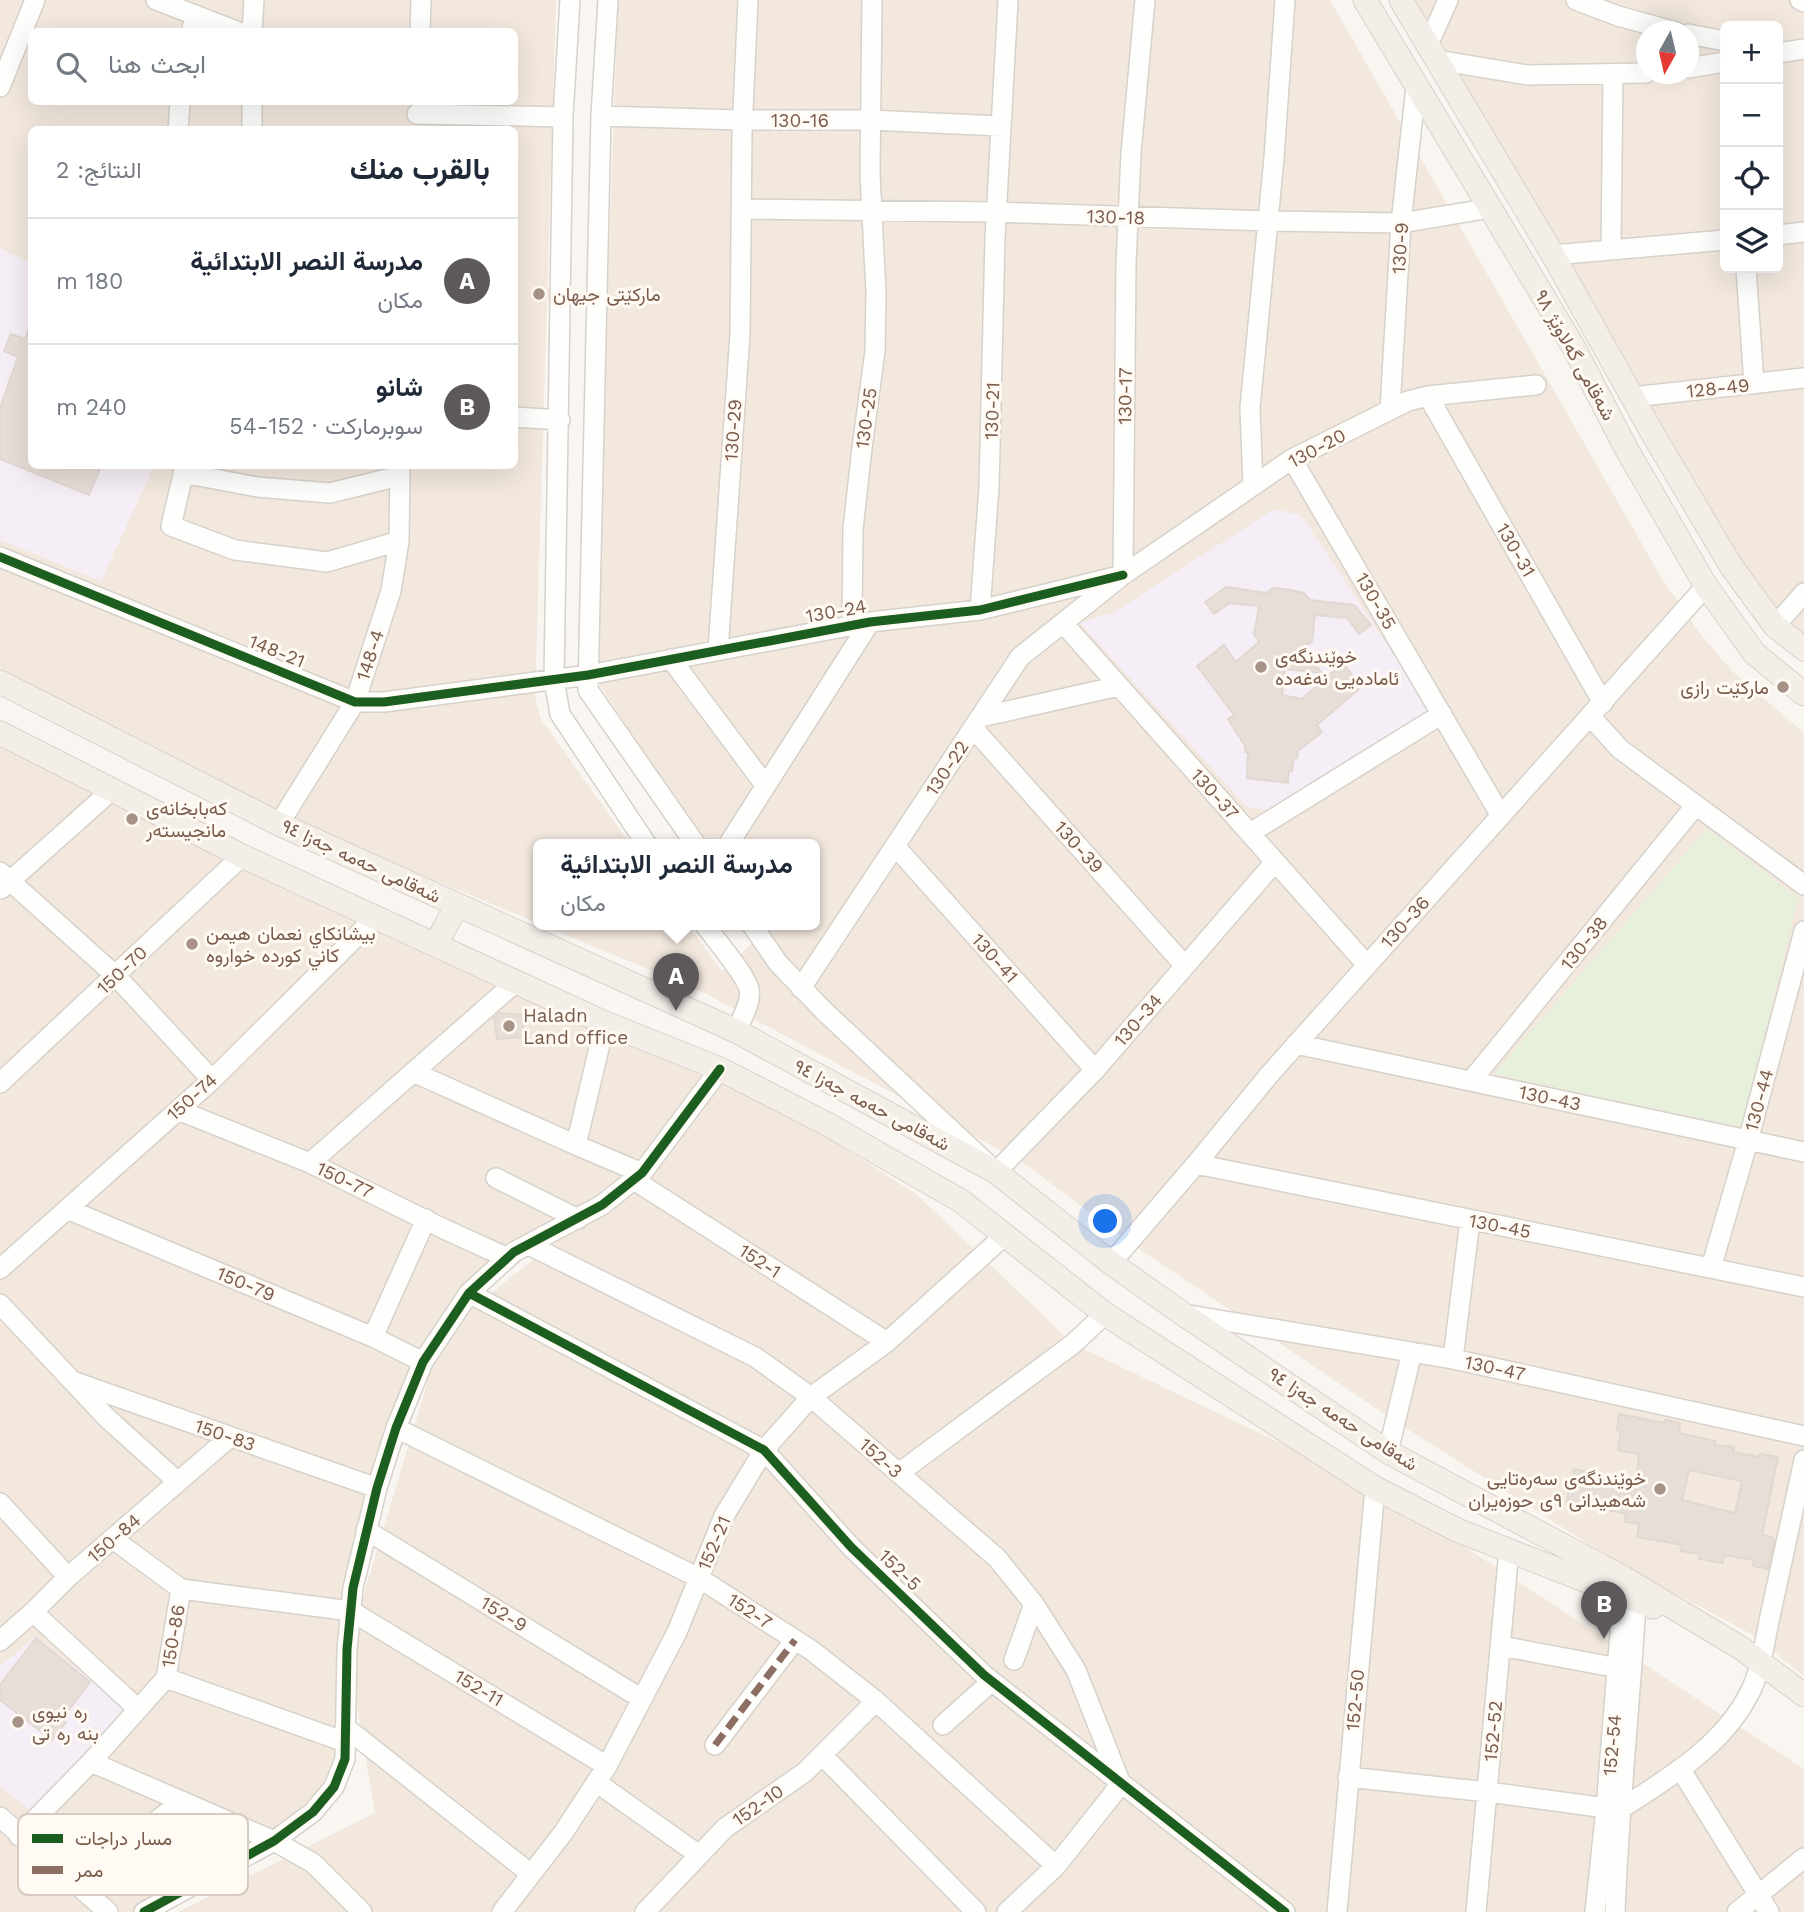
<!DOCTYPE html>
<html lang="ar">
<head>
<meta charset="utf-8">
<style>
  :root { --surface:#fff; --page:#f6f6f7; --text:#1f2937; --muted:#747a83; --line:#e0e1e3; --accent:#5c585b }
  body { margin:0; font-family:"Work Sans",Vazirmatn,sans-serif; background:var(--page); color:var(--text); direction:rtl }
  .controls { position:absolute; right:21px; top:21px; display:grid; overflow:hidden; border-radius:10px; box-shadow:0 7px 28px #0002 }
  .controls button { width:63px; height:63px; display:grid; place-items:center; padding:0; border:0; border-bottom:2px solid var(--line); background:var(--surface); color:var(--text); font:35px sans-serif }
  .compass { position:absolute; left:1636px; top:21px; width:63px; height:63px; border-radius:50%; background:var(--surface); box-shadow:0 7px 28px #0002; rotate:188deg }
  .you { position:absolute; left:1106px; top:1222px; width:24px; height:24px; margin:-18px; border:5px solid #fff; border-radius:50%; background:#1a73e8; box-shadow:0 0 0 10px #1a73e833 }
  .badge { display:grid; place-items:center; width:46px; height:46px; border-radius:50%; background:var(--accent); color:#fff; font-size:23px; font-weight:700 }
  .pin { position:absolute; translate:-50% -58px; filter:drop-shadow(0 2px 4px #0008) }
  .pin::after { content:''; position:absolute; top:37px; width:24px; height:21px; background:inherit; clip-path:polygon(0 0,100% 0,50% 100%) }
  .popup { position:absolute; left:533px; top:839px; width:287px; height:91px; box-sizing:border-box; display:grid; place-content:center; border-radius:10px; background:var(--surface); filter:drop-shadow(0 2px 5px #0005); font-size:23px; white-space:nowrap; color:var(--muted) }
  .popup b { font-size:26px; color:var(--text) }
  .popup::after { content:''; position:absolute; left:50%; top:100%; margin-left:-14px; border:14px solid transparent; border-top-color:var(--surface) }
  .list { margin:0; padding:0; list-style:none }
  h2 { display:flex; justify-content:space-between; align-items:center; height:91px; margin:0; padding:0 28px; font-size:30px }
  h2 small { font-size:23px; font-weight:400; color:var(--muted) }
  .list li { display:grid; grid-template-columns:46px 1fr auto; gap:21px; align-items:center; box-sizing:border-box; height:126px; padding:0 28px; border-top:2px solid var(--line) }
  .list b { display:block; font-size:26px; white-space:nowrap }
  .list p { margin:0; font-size:23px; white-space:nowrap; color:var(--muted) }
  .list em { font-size:23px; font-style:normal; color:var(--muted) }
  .icon { flex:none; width:38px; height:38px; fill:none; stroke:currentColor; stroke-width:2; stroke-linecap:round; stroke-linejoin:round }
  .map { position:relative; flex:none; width:1804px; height:1912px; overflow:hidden; direction:ltr }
  .search { position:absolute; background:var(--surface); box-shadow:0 7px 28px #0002; left:28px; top:28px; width:490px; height:77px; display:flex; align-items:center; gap:18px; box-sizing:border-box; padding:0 24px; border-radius:10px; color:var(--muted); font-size:26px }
  .panel { position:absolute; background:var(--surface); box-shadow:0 7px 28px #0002; left:28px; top:126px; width:490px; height:343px; border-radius:10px; direction:rtl }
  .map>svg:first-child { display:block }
</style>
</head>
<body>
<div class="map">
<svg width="1804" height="1912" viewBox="0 0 1804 1912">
  <rect width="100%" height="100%" fill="#f9f5f0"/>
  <path fill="#f2e8de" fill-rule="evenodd" d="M0,0H556L535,697L541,719L631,845H538V923L292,821L0,668ZM32,32H514V102H32ZM32,130H514V466H32Z
    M618,0H1330L1662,579L1701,635L1732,671L1804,733V1676L1753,1635L1620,1564L1398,1423L1126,1240L1022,1162L701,991L542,925H688L722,971L762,934L757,925H814V845H704L598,682L594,663Z
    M1411,0H1804V640L1771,610ZM1725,26H1778V268H1725ZM1646,32H1688V74H1646Z
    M0,733L720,1069L916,1194L1073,1344L1375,1488L1804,1769V1912H178L375,1813L350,1662L334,1787L274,1841L145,1912H0ZM597,1209L446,1329L469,1293ZM442,1334L351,1637L396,1428Z"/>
  <path fill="#f6e8e1" d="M528,284L555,288L550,300H525Z"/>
  <path fill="#f6eef6" d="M0,248L31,263L32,466H154L101,581L0,540Z
    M1274,509L1301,515L1431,711L1271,811L1247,807L1080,623L1116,611Z
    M36,1636L127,1709L29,1810L0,1786V1667Z"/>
  <path fill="#e7f0db" d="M1707,829L1798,898L1742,1127L1494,1074Z"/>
  <path fill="#e6ded7" stroke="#e2d8d2" stroke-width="2" fill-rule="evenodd" d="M30,326H32V466H101L89,495L0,459V408L18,357L4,351L11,334L25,339Z
    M1226,587L1267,593L1273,588L1284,589L1304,593L1310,600L1354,605L1371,625L1359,634L1347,618L1315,615L1312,641L1303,649L1322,673L1285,669L1282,695L1302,699L1343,663L1361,687L1317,725L1322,732L1298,751L1297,758H1294L1292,771H1289L1288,783L1247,778L1248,752H1245V746L1228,719L1234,715L1197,666L1224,645L1236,662L1259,642L1254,634L1259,606L1230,603L1214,614L1205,602Z
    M500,1013L522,1015L524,1037L497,1039L494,1018Z
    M1619,1414L1664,1423L1665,1420L1680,1423L1679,1433L1715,1441V1445L1734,1447L1733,1452L1759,1457L1760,1454L1778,1457L1762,1535L1773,1537L1774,1541L1768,1569L1753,1566L1754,1560L1724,1555L1723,1563L1699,1559L1700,1554L1681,1551L1682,1545L1637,1537L1639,1524L1625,1522L1626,1514L1567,1501L1574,1469L1636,1482L1639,1454L1618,1450L1621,1431L1617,1430ZM1689,1470L1742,1481L1735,1513L1682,1500Z
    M36,1638L90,1682L62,1719L66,1722L52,1740L0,1700V1685Z"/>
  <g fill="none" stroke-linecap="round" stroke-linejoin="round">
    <defs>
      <path id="minor" d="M156,0L239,32
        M570,0L563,117L554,680L560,714L647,845
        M608,0L601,116L588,690L696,845
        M1576,0L1618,16L1676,32
        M1800,0L1804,2
        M191,32L196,15
        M252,32L254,0
        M420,32L421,0
        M1688,34L1725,41
        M1428,45L1448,0
        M1778,53L1804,49
        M1437,60L1527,75L1646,73
        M1688,68L1725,62
        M0,87L35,0
        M252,102V130
        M417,114L563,117
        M601,116L742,120H870L1000,126
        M178,130L180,102
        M741,209L996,212L1268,221L1401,223L1491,208
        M1778,235L1804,232
        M1611,250L1613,74
        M1553,255L1725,240
        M1746,268L1754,384
        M1428,396L1603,703
        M1633,397L1804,378
        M1390,409L1401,223L1416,87
        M514,417L560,420
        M1292,459L1501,816
        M185,466L171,526L235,550L327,562L399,541
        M183,473L257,487L330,493L399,476
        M1253,486L1250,408L1274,158L1285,0
        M0,557L355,702H384L588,675L870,622L980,610L1123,575
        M1123,575L1126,264L1131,153L1145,0
        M980,610L989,487L995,238L1008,0
        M1063,623L1367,965
        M852,625L853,529L862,448L875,351L876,292L870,174L872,0
        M1775,626L1804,593
        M718,650L740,334L742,132L748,0
        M671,659L765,785
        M1590,716L1620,749L1804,885
        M981,717L1119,686
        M973,728L1185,966
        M279,824L355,702L391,591L399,541L400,466
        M1250,833L1442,714
        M728,845L870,622
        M895,846L1095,1070
        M0,872L116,976L212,1080
        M1,889L112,790
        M705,925C715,939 746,975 749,989C752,1003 741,1019 736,1031
        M752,925L778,963L824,1011L996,1172L1095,1070L1275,862
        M801,988L1020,657L1123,575L1292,459L1408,401L1428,396L1536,385
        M605,1023L576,1145L642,1173
        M1296,1044L1804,1152
        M413,1072L576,1145
        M1471,1081L1696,805
        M0,1083L242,856
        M178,1110L310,1163L444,1229L508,1258
        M310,1163L517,981
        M1196,1164L1804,1287
        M496,1178L578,1219
        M634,1180L887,1342
        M67,1209L373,1337L423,1362
        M529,1245L755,1357L811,1397L997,1558L1034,1604L1076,1670L1121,1784L1056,1866L1007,1912
        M1111,1263L1196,1164L1269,1075L1706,586
        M1711,1268L1748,1141L1804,931
        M0,1269L212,1080L376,917
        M469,1293L764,1450L851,1547L984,1675L1285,1912
        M0,1304L107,1418L178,1482
        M1183,1314L1453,1359L1804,1436
        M373,1337L426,1219
        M1453,1359L1470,1220
        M72,1381L377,1488
        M396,1428L699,1578L811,1650L876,1701L1056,1866
        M1388,1452L1412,1352
        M899,1473L1073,1344L1105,1314
        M0,1503L68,1577
        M366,1530L642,1699
        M113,1539L181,1589L351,1611L607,1766
        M33,1612L138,1709
        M0,1641L33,1612L68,1577L230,1437
        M1501,1646L1618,1668
        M1014,1660L1034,1604
        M166,1678L345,1742
        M943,1725L992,1681
        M345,1727L531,1874
        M715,1745L795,1640
        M822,1755L976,1912
        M91,1762L274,1841L313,1863L362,1912
        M1681,1770L1769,1912
        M1348,1777L1488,1792L1606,1808
        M596,1782L699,1855
        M1619,1810C1667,1779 1722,1747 1749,1694C1762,1670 1765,1638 1771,1612C1782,1561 1793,1511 1804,1460
        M0,1817L108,1912
        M19,1836L91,1762L166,1678L181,1589
        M75,1884L182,1801
        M144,1912L274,1841L313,1812L334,1787L345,1759L347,1649L353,1588L377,1488L396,1428L423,1362L469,1293L514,1252L602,1205L642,1173L720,1069
        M502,1912L563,1833L607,1766L677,1632L724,1516L764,1450L811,1397L887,1342L1004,1236
        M645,1912L725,1828L805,1772L876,1701
        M1337,1912L1375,1488
        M1476,1912L1509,1550
        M1595,1912L1606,1808L1624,1583
        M1615,1912C1619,1804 1631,1696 1637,1588
        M1737,1912L1804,1858"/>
      <path id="major" d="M1365,0L1573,346L1627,450L1706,586L1754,653L1804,694
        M1401,0L1553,255L1654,436L1731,566L1775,626L1804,649
        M0,682L279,824L736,1031L996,1172L1111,1263L1183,1314L1388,1452L1624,1578L1741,1648L1804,1695
        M0,733L242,856L605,1023L720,1069L829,1125L961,1201L1105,1314L1375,1488L1457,1530L1653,1607
        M436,944L457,905"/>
    </defs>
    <use href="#minor" stroke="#d7d1cb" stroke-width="22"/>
    <use href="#major" stroke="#dad1cc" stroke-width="25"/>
    <use href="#minor" stroke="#fefefd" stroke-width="19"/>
    <use href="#major" stroke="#f3eee8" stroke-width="23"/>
    <path stroke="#8d6e63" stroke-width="7" stroke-dasharray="14 7" stroke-linecap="butt" d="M715,1745L795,1640"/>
    <defs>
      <path id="cycleway" d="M0,557L355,702H384L588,675L870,622L980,610L1123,575
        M469,1293L764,1450L851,1547L984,1675L1285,1912
        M144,1912L274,1841L313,1812L334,1787L345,1759L347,1649L353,1588L377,1488L396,1428L423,1362L469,1293L514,1252L602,1205L642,1173L720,1069"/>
    </defs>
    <use href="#cycleway" stroke="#fffaf3" stroke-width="13"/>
    <use href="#cycleway" stroke="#1b5e20" stroke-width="9"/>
  </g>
  <g fill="#a69286" stroke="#fffaf3" stroke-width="2.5">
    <circle cx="539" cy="294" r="7"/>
    <circle cx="1261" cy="667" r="7"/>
    <circle cx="1783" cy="687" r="7"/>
    <circle cx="132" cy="819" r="7"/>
    <circle cx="192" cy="944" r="7"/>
    <circle cx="509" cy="1026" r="7"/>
    <circle cx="1660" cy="1489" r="7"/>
    <circle cx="18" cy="1722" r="7"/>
  </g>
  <g text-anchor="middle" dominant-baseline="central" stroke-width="6" stroke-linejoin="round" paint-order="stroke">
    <g font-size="19" fill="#7a5c4d" stroke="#fffaf3">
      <text x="800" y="120">130-16</text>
      <text transform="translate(1116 217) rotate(2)">130-18</text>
      <text transform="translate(1400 248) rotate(-86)">130-9</text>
      <text transform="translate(1575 355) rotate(61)">شەقامی گەلاوێژ ٩٨</text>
      <text transform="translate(1718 388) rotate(-6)">128-49</text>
      <text transform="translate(1125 396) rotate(-89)">130-17</text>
      <text transform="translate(992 411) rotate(-88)">130-21</text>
      <text transform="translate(866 418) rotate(-82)">130-25</text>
      <text transform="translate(733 430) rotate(-86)">130-29</text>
      <text transform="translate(1317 448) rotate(-28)">130-20</text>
      <text transform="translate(1516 550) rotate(60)">130-31</text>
      <text transform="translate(1376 601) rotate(60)">130-35</text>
      <text transform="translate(836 611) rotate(-10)">130-24</text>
      <text transform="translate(277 651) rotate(22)">148-21</text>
      <text transform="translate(370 655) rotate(-72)">148-4</text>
      <text transform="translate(947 768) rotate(-56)">130-22</text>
      <text transform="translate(1215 794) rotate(48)">130-37</text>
      <text transform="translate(1079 847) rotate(48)">130-39</text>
      <text transform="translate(361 861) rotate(25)">شەقامی حەمە جەزا ٩٤</text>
      <text transform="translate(1405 922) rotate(-48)">130-36</text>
      <text transform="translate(1584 943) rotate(-51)">130-38</text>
      <text transform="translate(995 958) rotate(48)">130-41</text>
      <text transform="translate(122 970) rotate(-43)">150-70</text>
      <text transform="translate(1138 1020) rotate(-49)">130-34</text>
      <text transform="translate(192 1097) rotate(-42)">150-74</text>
      <text transform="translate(1550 1098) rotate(12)">130-43</text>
      <text transform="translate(1759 1100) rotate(-75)">130-44</text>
      <text transform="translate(872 1105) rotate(28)">شەقامی حەمە جەزا ٩٤</text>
      <text transform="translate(345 1180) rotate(26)">150-77</text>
      <text transform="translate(1500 1226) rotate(11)">130-45</text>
      <text transform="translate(760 1261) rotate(33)">152-1</text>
      <text transform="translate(246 1284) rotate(23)">150-79</text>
      <text transform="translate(1495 1368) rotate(12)">130-47</text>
      <text transform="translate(1343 1419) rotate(33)">شەقامی حەمە جەزا ٩٤</text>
      <text transform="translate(225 1435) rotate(19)">150-83</text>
      <text transform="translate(881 1458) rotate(41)">152-3</text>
      <text transform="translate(114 1538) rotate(-41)">150-84</text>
      <text transform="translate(714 1543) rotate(-67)">152-21</text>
      <text transform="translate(900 1570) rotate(44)">152-5</text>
      <text transform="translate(750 1611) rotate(33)">152-7</text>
      <text transform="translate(504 1614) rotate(31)">152-9</text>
      <text transform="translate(173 1636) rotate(-80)">150-86</text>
      <text transform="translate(479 1688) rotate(31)">152-11</text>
      <text transform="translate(1355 1700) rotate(-85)">152-50</text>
      <text transform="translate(1493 1731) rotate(-85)">152-52</text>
      <text transform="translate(1612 1745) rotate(-85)">152-54</text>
      <text transform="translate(758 1805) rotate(-35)">152-10</text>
    </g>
    <g font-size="19" fill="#7a5c4d" stroke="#fffaf3" text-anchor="start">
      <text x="553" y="294">ماركێتی جیھان</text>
      <text x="1275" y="656">خوێندنگەی<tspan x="1275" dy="22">ئامادەیی نەغەدە</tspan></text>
      <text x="1769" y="687" text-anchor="end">مارکێت رازی</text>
      <text x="146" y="808">كەبابخانەی<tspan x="146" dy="22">مانجیستەر</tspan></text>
      <text x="206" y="933">بيشانكاي نعمان هيمن<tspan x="206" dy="22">كاني كورده خواروه</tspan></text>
      <text x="523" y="1015">Haladn<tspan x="523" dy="22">Land office</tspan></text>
      <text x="1646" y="1478" text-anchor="end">خوێندنگەی سەرەتایی<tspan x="1646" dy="22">شەهیدانی ٩ی حوزەیران</tspan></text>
      <text x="32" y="1711">ره نیوی<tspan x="32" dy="22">بنه ره تی</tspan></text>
    </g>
  </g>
  <rect x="18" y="1814" width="230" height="81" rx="10" fill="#fffaf3" stroke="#d7cbc1" stroke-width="2"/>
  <rect x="32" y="1834" width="31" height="9" fill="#1b5e20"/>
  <rect x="32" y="1866" width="31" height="8" fill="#8d6e63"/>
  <g font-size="19" fill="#7a5c4d">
    <text x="75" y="1845">مسار دراجات</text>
    <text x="75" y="1877">ممر</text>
  </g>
</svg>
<div class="controls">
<button>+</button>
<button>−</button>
<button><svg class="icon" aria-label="locate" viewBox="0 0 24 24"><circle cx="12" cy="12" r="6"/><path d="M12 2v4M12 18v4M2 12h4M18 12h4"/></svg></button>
<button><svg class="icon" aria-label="layers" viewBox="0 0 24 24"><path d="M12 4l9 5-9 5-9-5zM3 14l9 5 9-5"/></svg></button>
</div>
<svg class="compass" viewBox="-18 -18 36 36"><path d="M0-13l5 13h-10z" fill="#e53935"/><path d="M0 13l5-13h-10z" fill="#747a83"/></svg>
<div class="you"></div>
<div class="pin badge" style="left:676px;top:1011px">A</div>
<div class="popup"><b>مدرسة النصر الابتدائية</b>مكان</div>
<div class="pin badge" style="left:1604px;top:1639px">B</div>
<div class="search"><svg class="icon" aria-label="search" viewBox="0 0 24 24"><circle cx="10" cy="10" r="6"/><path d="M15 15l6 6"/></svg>ابحث هنا</div>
<section class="panel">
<h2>بالقرب منك<small>النتائج: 2</small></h2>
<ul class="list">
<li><span class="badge">A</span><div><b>مدرسة النصر الابتدائية</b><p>مكان</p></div><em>180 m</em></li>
<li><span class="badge">B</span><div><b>شانو</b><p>سوبرماركت · 152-54</p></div><em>240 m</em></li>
</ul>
</section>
</div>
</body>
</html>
